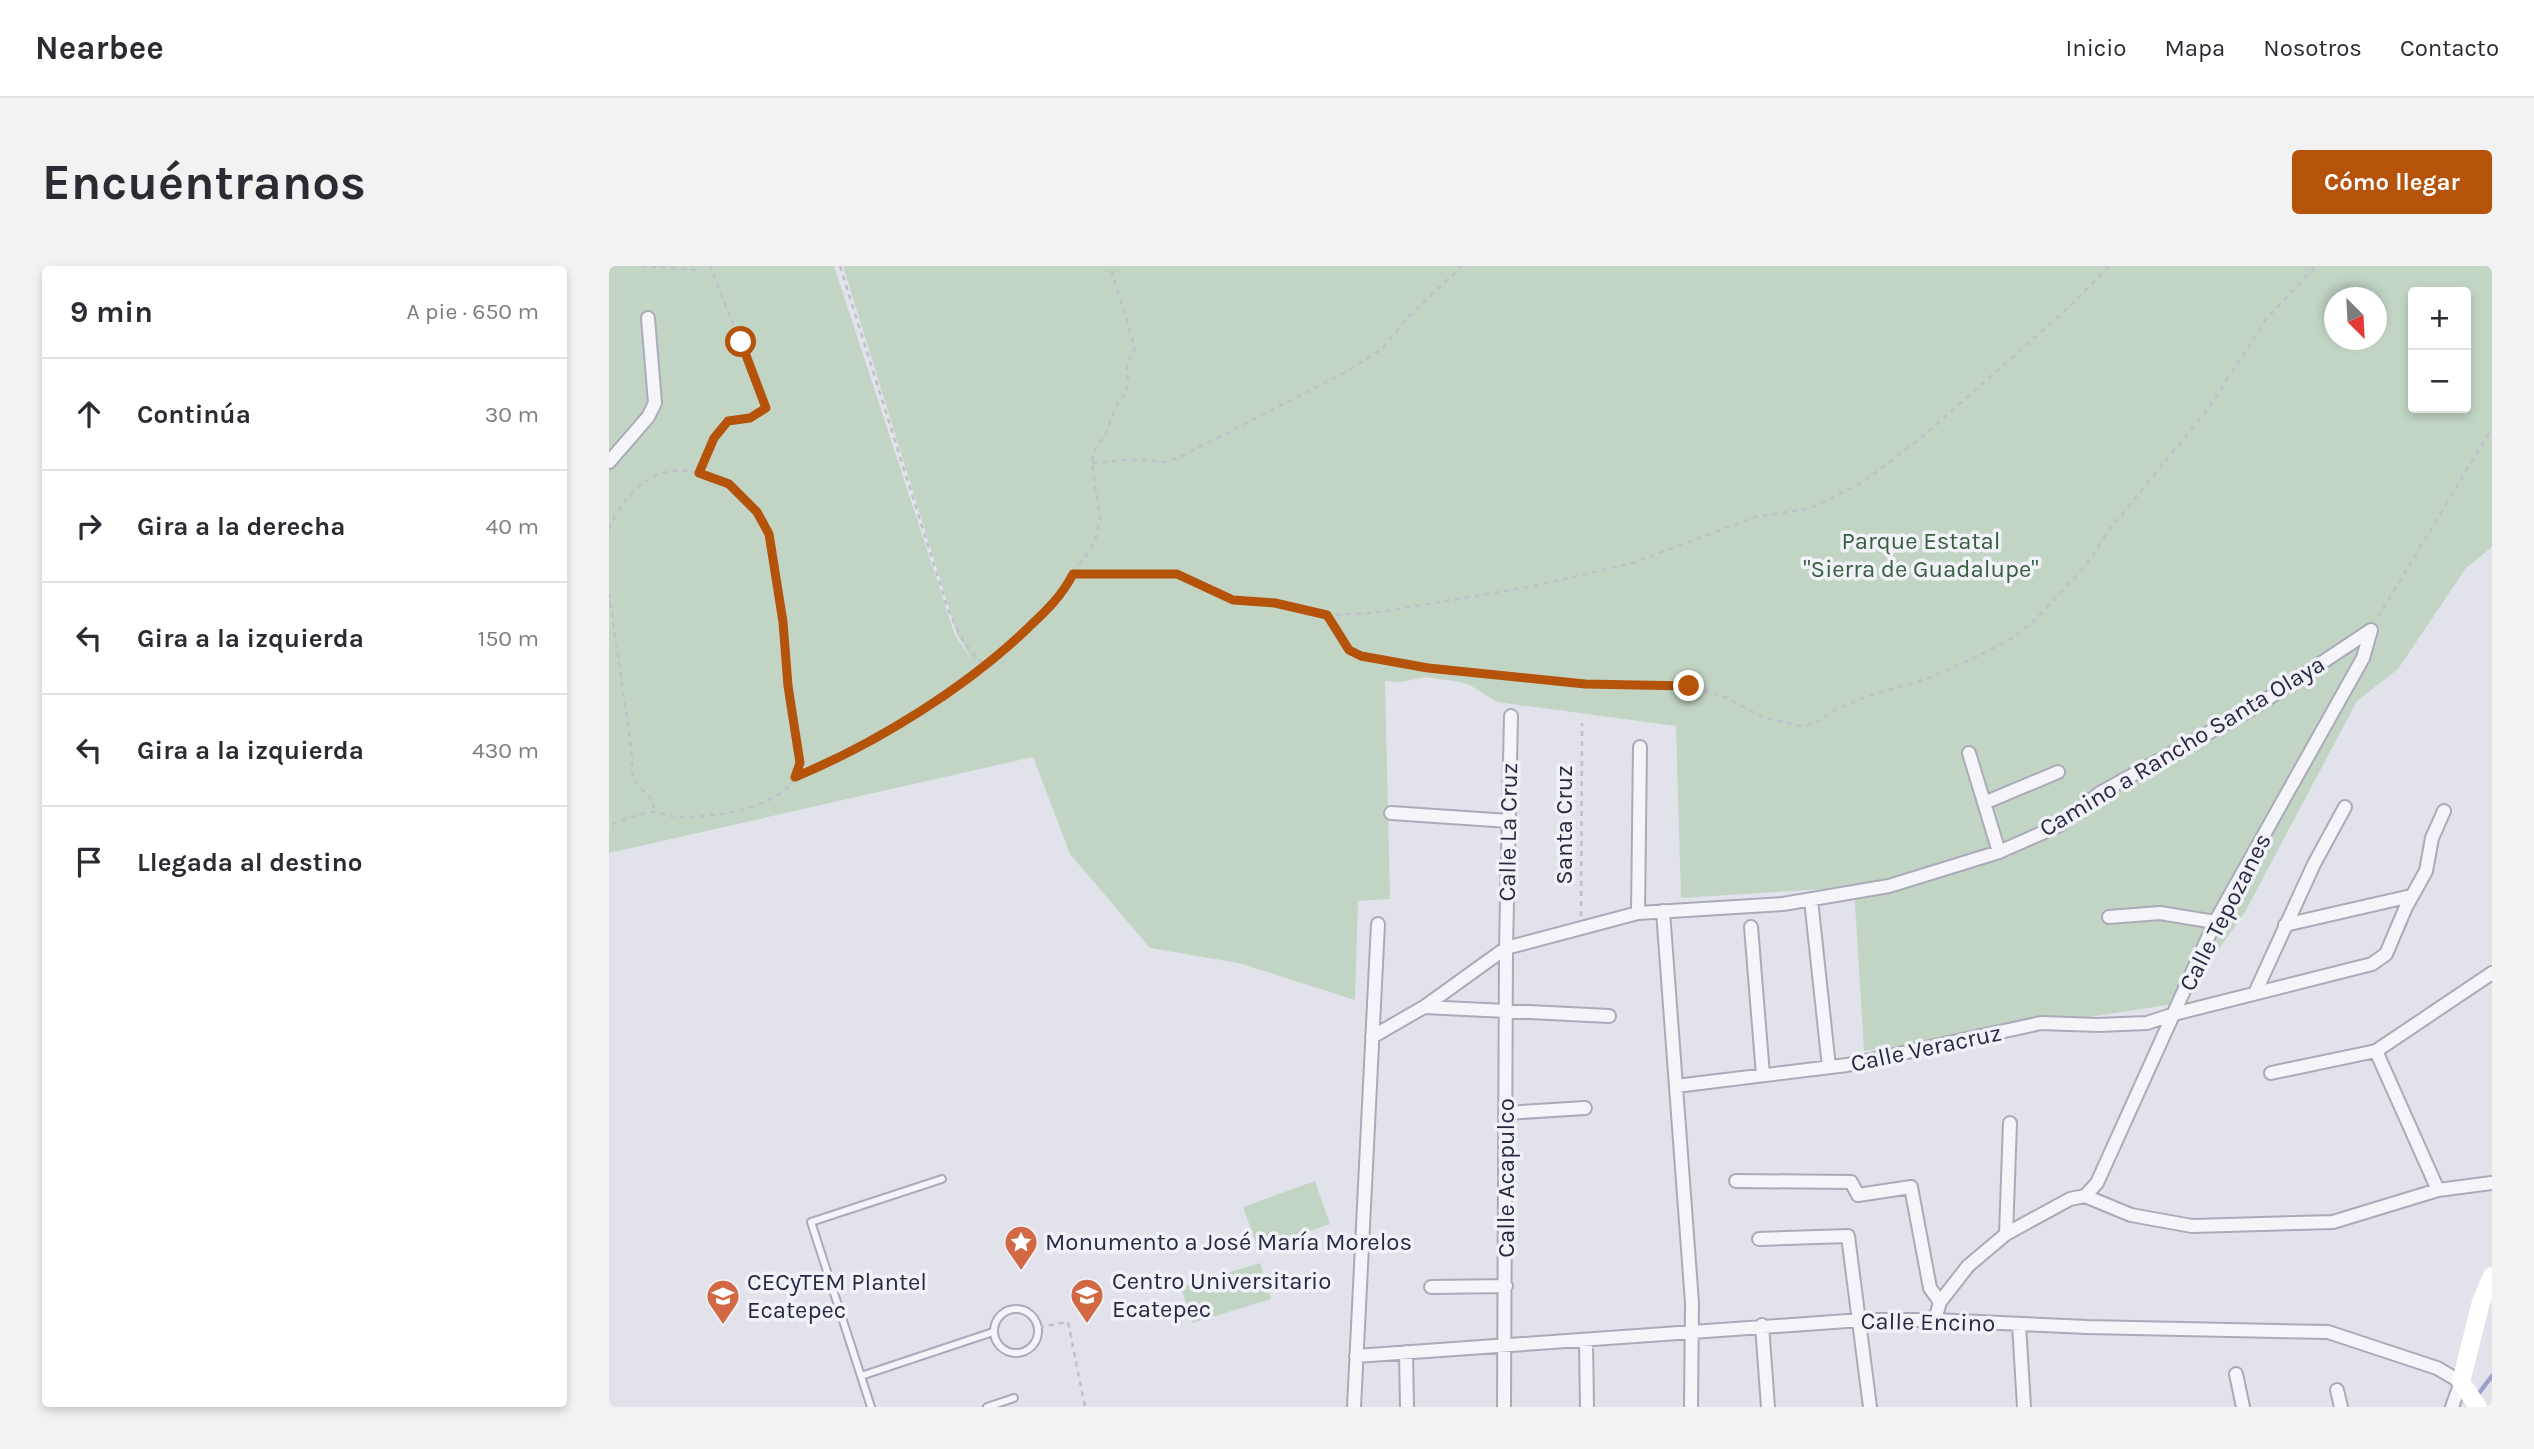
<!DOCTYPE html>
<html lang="es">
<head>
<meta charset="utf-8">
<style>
  :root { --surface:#fff; --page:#f2f2f3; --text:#2b2b33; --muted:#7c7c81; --line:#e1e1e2; --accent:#b45309 }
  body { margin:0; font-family:Karla,sans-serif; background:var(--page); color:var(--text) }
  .controls { position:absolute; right:21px; top:21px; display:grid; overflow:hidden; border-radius:7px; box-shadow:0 4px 10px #0003 }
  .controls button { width:63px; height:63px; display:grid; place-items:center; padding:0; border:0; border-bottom:2px solid var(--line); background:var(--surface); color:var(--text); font:35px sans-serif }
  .compass { position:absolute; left:1715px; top:21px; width:63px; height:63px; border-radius:50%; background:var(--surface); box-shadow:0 4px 10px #0003; rotate:156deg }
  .stop { position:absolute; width:21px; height:21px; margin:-16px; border:5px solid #b45309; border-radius:50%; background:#fff }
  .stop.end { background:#b45309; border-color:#fff; box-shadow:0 2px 7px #0008 }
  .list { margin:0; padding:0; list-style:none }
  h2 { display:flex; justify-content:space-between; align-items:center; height:91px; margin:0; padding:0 28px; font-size:30px }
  h2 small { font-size:23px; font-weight:400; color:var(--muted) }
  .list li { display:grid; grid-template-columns:46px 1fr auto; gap:21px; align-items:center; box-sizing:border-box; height:112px; padding:0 28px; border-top:2px solid var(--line) }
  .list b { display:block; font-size:26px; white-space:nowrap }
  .list em { font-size:23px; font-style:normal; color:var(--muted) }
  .icon { flex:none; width:38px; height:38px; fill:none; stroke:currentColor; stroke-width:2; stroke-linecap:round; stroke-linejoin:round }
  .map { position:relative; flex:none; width:1883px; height:1141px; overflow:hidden; border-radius:7px }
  header { display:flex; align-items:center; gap:42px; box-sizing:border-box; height:98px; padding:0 35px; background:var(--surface); border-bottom:2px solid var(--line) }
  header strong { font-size:33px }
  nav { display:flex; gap:38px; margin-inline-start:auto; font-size:24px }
  .intro { display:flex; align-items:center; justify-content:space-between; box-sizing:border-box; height:168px; padding:0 42px }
  h1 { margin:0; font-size:49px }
  .button { padding:18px 32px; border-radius:7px; background:var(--accent); color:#fff; font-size:24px; font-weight:700 }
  main { display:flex; gap:42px; padding:0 42px }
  aside { flex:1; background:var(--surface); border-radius:7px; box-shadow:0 4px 10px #0003 }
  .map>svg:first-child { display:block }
</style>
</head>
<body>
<header>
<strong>Nearbee</strong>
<nav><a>Inicio</a><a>Mapa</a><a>Nosotros</a><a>Contacto</a></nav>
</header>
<div class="intro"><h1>Encuéntranos</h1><a class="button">Cómo llegar</a></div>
<main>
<aside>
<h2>9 min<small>A pie · 650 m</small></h2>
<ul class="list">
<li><svg class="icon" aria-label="ahead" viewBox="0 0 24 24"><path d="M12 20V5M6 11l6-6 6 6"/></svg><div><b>Continúa</b></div><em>30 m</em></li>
<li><svg class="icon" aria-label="right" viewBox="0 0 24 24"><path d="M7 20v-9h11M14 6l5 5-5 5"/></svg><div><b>Gira a la derecha</b></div><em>40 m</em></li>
<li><svg class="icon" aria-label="left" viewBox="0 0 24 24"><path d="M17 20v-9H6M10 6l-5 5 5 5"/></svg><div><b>Gira a la izquierda</b></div><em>150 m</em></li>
<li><svg class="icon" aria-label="left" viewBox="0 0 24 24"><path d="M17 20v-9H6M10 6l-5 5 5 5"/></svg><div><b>Gira a la izquierda</b></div><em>430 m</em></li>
<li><svg class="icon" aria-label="arrive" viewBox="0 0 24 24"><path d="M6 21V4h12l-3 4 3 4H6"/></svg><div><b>Llegada al destino</b></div></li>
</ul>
</aside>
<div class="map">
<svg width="1883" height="1141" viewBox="0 0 1883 1141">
  <rect width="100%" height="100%" fill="#e2e2eb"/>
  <path fill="#c2d5c5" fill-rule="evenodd" d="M0,0H225L346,369L363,394L348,368L234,0H1883V281L1857,302L1789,403L1748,435L1636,646L1572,737L1255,785L1245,621L1072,632L1067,460L888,436L859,418L845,415L816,411L793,416L776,415L781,633L749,635L746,734L630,697L541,682L461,588L424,491L0,587ZM1804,26H1857V142H1804ZM1726,32H1768V74H1726Z
    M706,915L721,958L649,983L634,941Z
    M651,997L662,1033L583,1057L572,1021Z"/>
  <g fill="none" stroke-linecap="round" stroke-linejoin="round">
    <path stroke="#9c9fcb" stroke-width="4.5" d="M1867,1131L1883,1110"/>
    <defs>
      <path id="service" d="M385 1065a22 22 0 1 1 44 0a22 22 0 1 1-44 0Z
        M252,1110L384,1066
        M262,1141L202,956L333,913
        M378,1141L405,1132"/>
      <path id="minor" d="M0,196L39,151L46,137L39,52
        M1360,487L1390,586
        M1375,537L1449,506
        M782,547L900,555
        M1202,634L1220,801
        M1054,645L1083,1037L1082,1141
        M1029,647L1031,481
        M1500,651L1551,647L1606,656
        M1676,659L1802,630
        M1142,661L1154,809
        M1646,727L1705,598L1736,541
        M815,741L1000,750
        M763,771L815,741L897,682L1029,647L1174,638L1280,620L1390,586L1451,559L1491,527L1646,441L1762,364
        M1767,785L1829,924
        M1662,807L1767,785L1883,707
        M1067,820L1238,799L1432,757L1489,759L1538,757L1565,748L1763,698L1777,688L1797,641L1817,605L1823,572L1835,545
        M897,847L976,842
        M1127,915L1242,916L1249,929L1302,921L1321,1022L1331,1036
        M1476,930L1488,917L1606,656L1754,392L1762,364
        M1397,968L1401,857
        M1150,973L1239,970L1261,1141
        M822,1021L897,1020
        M1326,1054L1331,1036L1359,1000L1397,968L1461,933L1476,930L1522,949L1583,960L1724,956L1829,924L1883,917
        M1410,1058L1415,1141
        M1153,1059L1159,1141
        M977,1074L978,1141
        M797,1086L798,1141
        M747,1090L1252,1054H1326L1478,1061L1719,1066L1828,1102L1852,1116L1843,1141
        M1627,1108L1634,1141
        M1728,1124L1732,1141
        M745,1141L769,658
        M895,1141L897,682L902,450"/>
    </defs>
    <use href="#service" stroke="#abaab9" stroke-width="10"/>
    <use href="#minor" stroke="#abaab9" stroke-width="16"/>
    <path stroke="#c0c0ca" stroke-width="2.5" stroke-dasharray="5 5" stroke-linecap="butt" d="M32,0L88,4L89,0
      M231,0L338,340C347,363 357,384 377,400
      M483,197L531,193L555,196L571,191L737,106L773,83L799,51L853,0
      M90,207L105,172L119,155L141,152L157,142L101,0
      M0,263C11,237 33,208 64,205C94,202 133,222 149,248C173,286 174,374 179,420C181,439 193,483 190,498C189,506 184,516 178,522C150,546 97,553 62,550C56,549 51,546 46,546C32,546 14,555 0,559
      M464,308H567L624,334L666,337L718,349L764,347L807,340L925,320L1024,297L1146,251L1202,242L1254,216L1312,172L1460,41L1500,0
      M0,327L22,481L24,514L44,535L45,546
      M718,349L740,384L752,390L819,402L976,418L1080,420L1118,432L1153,451L1191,460L1205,458L1226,444L1264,428L1315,414L1367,391L1402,373L1423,357L1477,299L1500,264L1599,143L1658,52L1707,0
      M1769,351L1883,162
      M186,511L255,478L355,417L397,383L453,328L464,308L485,278L491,254L483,197L485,185L496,169L507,140L517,127L519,117L518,98L526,82L501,0
      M972,650L973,457
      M430,1061L459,1056L476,1141"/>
    <use href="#service" stroke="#f5f5f9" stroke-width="6"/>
    <use href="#minor" stroke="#f5f5f9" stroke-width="12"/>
    <path stroke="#fff" stroke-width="18" d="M1869,1141L1852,1116L1872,1036L1883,1010"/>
  </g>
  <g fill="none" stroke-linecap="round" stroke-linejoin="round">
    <path stroke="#b45309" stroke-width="9" d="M132,76L157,142L141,152L119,155L105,172L90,207L120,218L148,246L160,268L174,356L179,420L191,497L186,511C266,478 357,422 420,361C438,344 452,331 464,308H568L624,334L666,337L718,349L740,384L752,390L819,402L976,418L1080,420"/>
  </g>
  <defs>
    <symbol id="sight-pin" viewBox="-11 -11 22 30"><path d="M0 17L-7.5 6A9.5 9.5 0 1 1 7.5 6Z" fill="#d26944" stroke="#f1f1f8"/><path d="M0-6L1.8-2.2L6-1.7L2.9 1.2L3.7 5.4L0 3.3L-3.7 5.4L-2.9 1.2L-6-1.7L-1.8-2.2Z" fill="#fff"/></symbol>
    <symbol id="university-pin" viewBox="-11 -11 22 30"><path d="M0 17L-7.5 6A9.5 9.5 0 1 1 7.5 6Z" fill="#d26944" stroke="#f1f1f8"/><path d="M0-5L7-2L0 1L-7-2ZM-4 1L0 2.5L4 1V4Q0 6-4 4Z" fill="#fff"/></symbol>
    <symbol id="school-pin" viewBox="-11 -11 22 30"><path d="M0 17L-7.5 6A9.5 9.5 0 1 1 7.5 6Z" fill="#d26944" stroke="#f1f1f8"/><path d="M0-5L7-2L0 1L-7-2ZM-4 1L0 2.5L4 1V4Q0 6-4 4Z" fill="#fff"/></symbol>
  </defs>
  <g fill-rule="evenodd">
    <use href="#sight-pin" x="393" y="957" width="38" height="52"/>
    <use href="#university-pin" x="459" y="1010" width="38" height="52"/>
    <use href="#school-pin" x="95" y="1011" width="38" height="52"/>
  </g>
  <g text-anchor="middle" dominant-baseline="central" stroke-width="7" stroke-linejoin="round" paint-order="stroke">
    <g font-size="24" fill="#365f3f" stroke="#f1f1f8">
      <text x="1312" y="275">Parque Estatal<tspan x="1312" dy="28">"Sierra de Guadalupe"</tspan></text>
    </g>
    <g font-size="24" fill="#2a2943" stroke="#f1f1f8">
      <text transform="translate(1573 480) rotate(-31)">Camino a Rancho Santa Olaya</text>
      <text transform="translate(955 559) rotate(-90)">Santa Cruz</text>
      <text transform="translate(899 566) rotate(-89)">Calle La Cruz</text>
      <text transform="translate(1616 646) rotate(-63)">Calle Tepozanes</text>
      <text transform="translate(1317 782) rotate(-12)">Calle Veracruz</text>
      <text transform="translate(897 912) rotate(-90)">Calle Acapulco</text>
      <text transform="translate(1319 1056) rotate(1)">Calle Encino</text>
    </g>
    <g font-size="24" fill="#2a2943" stroke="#f1f1f8" text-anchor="start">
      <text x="436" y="976">Monumento a José María Morelos</text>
      <text x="503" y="1015">Centro Universitario<tspan x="503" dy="28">Ecatepec</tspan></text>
      <text x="138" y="1016">CECyTEM Plantel<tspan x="138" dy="28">Ecatepec</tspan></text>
    </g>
  </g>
</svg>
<div class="controls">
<button>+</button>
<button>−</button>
</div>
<svg class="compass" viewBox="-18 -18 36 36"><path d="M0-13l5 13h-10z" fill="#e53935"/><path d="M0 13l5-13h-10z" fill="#7c7c81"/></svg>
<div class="stop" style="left:132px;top:76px"></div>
<div class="stop end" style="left:1080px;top:420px"></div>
</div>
</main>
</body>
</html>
